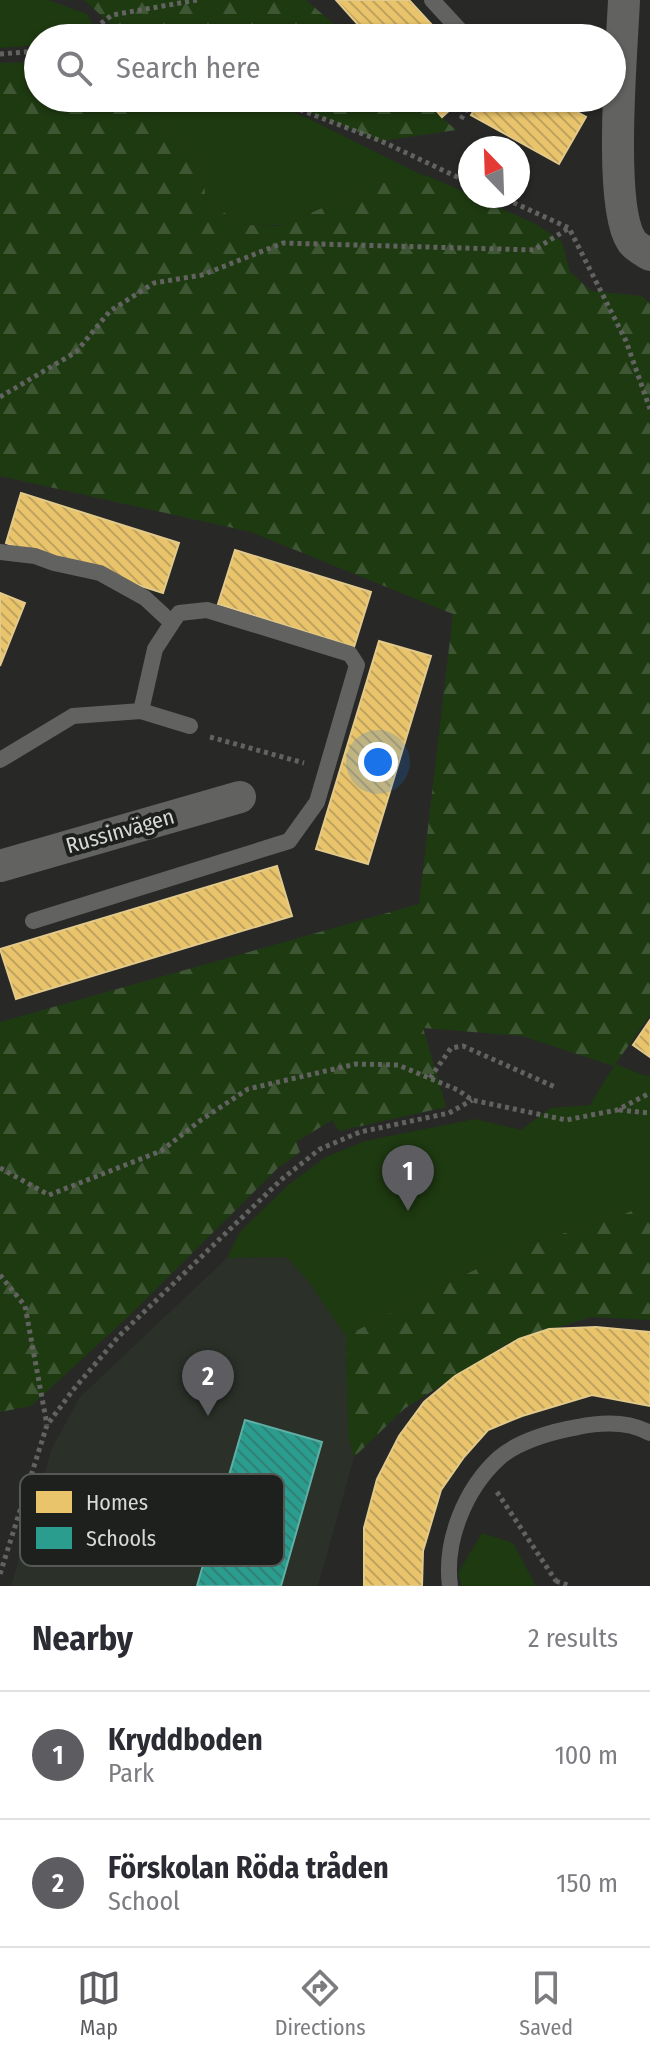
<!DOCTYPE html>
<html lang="en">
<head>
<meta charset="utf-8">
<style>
  :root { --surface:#fff; --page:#f7f7f7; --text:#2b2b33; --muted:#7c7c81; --line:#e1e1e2; --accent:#5d5d61 }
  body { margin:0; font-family:"Fira Sans Condensed",sans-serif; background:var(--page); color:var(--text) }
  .compass { position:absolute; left:458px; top:136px; width:72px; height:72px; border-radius:50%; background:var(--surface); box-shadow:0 2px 6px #0004; rotate:337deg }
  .you { position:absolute; left:378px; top:762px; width:28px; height:28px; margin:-20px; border:6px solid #fff; border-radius:50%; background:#1a73e8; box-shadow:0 0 0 12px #1a73e833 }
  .badge { display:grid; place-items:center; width:52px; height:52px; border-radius:50%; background:var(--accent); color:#fff; font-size:26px; font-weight:700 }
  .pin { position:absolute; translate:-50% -66px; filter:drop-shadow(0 2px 4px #0008) }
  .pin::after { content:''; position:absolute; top:42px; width:28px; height:24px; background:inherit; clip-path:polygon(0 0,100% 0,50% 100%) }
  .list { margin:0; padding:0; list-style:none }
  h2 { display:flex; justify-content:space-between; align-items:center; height:104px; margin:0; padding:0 32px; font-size:34px }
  h2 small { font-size:26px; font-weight:400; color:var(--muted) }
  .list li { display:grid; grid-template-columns:52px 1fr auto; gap:24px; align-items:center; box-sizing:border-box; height:128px; padding:0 32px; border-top:2px solid var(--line) }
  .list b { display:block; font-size:30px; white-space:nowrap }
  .list p { margin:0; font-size:26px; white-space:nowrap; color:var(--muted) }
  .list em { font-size:26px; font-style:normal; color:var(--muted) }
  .icon { flex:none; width:44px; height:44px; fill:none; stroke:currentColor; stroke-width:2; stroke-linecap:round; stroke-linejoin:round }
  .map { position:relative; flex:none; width:650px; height:1586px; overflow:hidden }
  .search { position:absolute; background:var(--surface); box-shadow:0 2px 6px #0004; left:24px; right:24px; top:24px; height:88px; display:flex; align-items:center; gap:20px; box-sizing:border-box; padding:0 28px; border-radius:44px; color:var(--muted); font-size:30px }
  .sheet { height:360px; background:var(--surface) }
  nav { display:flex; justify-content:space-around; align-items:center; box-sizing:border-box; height:112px; border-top:2px solid var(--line); background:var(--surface); font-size:22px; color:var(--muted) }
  nav a { display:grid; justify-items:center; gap:4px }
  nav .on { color:var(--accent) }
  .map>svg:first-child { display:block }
</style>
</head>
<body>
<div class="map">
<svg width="650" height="1586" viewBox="0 0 650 1586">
  <defs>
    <pattern id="forest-firs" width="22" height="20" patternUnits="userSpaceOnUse" patternTransform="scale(2)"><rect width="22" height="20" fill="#1e3a11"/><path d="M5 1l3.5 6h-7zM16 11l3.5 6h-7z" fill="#3e5633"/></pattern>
    <pattern id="homes-back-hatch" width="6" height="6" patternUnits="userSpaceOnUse" patternTransform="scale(2)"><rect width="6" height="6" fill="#e9c46a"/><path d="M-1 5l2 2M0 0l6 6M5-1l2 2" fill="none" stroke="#bfa360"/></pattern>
    <pattern id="schools-back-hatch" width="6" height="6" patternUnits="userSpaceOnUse" patternTransform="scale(2)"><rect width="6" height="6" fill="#2a9d8f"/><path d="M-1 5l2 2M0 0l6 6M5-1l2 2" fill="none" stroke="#318177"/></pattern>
  </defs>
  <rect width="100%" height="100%" fill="#282927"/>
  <path fill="#2b3129" d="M287,1257L309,1282L346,1336L348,1435L354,1457L318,1586H11L52,1448L80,1397L227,1258Z"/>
  <path fill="#1e3a11" d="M0,0H48L87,14L98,36L38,38V45L0,48Z
    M140,98H261L303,116L424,176L377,184L283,225H244L206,201L201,159Z
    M615,1064L646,1076L650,1075V1203L615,1218L521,1246L346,1336L309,1282L287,1257L227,1258L240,1232L287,1186L326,1157L365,1141L475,1119L521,1130L550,1108L590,1105Z
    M482,1533L513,1543L536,1586H462L458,1573Z"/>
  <path fill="url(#forest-firs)" d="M84,0H306L350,38H130L123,35Z
    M38,62V98H140L201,159L206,201L244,225L281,226L377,184L426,175L536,224L562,242L570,272L591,291L641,296L650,303V1015L614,1066L522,1036L423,1028L446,1107L339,1131L332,1120L296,1142L300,1152L279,1167L133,1312L31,1406L0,1412V1022L419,904L453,614L251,532L0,476V63Z
    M273,98H419L456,130L381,141Z
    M650,1203V1320L591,1317L506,1344L404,1409L354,1457L348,1435L346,1336L521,1246L615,1218Z"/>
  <path fill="url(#homes-back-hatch)" stroke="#e4ca8a" stroke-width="2" d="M336,0H409L444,38H370Z
    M425,98H463L442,117Z
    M481,98H552L586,117L559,164L471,115Z
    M21,493L179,543L163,593L78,566L35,556L6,543Z
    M235,550L371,592L354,647L218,604Z
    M0,593L25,603L0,666Z
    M379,641L431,656L368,864L316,849Z
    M277,866L292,916L16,999L0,949Z
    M650,1020V1057L633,1045Z
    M596,1327L650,1332V1406L592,1395L522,1416L488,1430L464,1457L441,1490L423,1551L422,1586H364V1528L377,1479L399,1436L424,1402L455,1376L519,1339L549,1329Z"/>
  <path fill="url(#schools-back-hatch)" stroke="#5eafa4" stroke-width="2" d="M245,1420L322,1442L281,1586H197Z"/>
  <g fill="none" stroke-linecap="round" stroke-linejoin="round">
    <path stroke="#626361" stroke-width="5" stroke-dasharray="4 4" stroke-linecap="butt" d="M82,38L112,15L197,0
      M0,54L38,51
      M270,98L381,141L470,183
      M461,119L473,98
      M499,196L569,228L626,341L650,409
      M0,397L76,352L110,311L154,283L202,275L283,243L534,250L569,228
      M210,737L304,763
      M430,1078L451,1048L463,1046L555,1087
      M619,1110L650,1113
      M0,1168L49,1195L161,1151L201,1120L248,1089L356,1064L398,1065L458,1090L472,1100L566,1120L617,1110L650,1093
      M0,1275L25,1306L47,1425
      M497,1492L556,1581L555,1586
      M0,1574L47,1425L73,1390L119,1336L282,1179L320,1149L360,1132L449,1113L472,1100
      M556,1581L571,1586"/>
    <path stroke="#626361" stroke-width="16" d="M432,0L467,38
      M0,552L35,556L54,563L100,573L145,598L172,623L155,649L141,711
      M0,760L73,716L141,711L190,726
      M33,921L289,841L317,802L357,665L350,654L207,610L179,613L172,623
      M450,1586C444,1541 465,1489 499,1458C518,1441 554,1431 578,1427C602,1422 628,1421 650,1433"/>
    <path stroke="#626361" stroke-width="32" d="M624,0C622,49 608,204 631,240C634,246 644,251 650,255
      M0,866L240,797"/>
  </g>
  <g text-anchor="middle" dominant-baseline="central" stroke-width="8" stroke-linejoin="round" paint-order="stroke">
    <g font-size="22" fill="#d7d9d6" stroke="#1d201c">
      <text transform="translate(120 831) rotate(-16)">Russinvägen</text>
    </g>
  </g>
  <rect x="20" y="1474" width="264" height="92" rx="12" fill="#1d201c" stroke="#555854" stroke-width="2"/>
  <rect x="36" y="1491" width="36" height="22" fill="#e9c46a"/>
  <rect x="36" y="1527" width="36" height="22" fill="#2a9d8f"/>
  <g font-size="22" fill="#d7d9d6">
    <text x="86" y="1510">Homes</text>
    <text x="86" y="1546">Schools</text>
  </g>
</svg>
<svg class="compass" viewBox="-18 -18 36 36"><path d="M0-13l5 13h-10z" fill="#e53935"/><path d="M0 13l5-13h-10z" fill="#7c7c81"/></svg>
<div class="you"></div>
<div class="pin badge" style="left:408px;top:1211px">1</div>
<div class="pin badge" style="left:208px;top:1416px">2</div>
<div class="search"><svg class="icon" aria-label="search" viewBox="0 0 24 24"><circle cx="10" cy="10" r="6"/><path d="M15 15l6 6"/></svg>Search here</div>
</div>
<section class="sheet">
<h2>Nearby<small>2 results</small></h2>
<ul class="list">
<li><span class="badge">1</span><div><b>Kryddboden</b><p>Park</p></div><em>100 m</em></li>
<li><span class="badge">2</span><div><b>Förskolan Röda tråden</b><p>School</p></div><em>150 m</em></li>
</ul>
</section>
<nav>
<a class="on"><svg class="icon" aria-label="map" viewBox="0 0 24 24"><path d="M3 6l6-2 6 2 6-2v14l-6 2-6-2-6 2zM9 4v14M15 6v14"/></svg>Map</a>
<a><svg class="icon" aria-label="directions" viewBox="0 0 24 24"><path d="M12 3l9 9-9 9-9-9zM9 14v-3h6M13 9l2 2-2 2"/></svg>Directions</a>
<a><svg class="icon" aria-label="saved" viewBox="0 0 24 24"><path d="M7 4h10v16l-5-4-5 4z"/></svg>Saved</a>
</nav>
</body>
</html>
